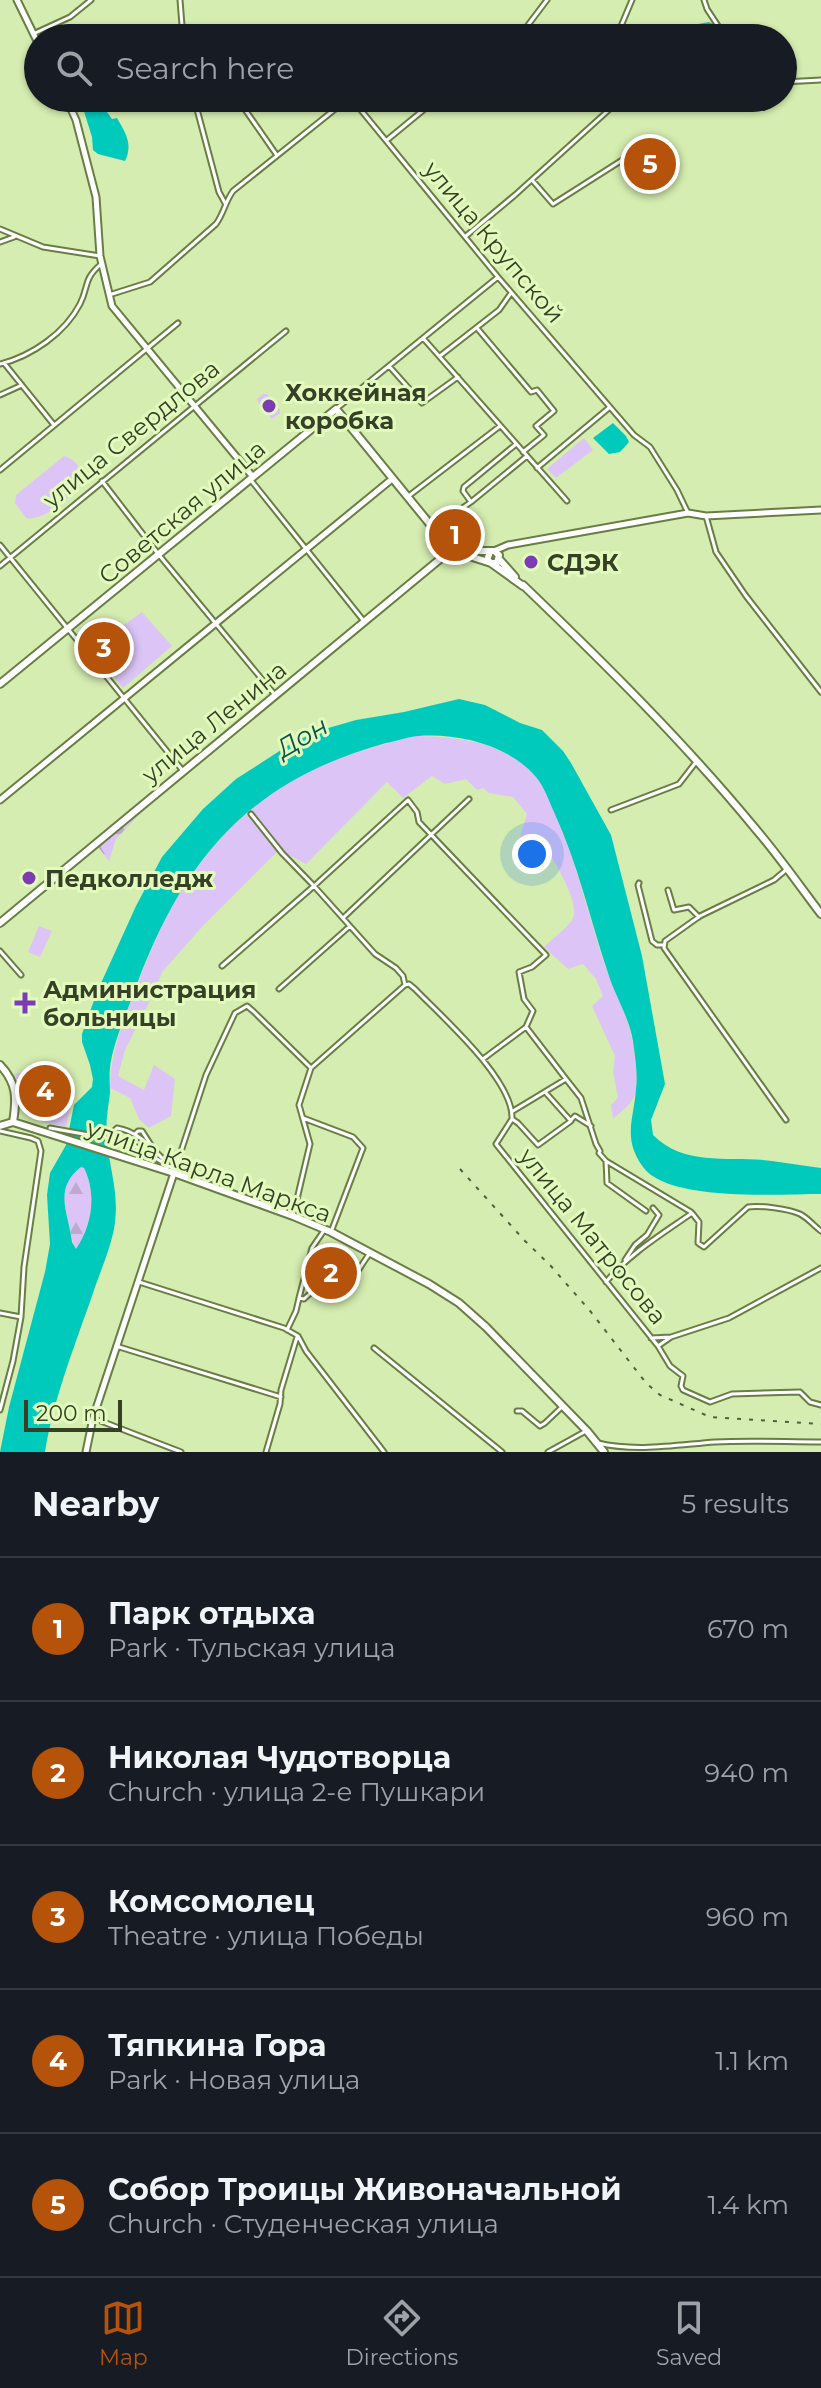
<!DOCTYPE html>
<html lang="en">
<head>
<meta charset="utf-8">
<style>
  :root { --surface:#171b24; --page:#20242c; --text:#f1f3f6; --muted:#9ea1a6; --line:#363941; --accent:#b45309 }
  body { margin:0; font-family:Montserrat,sans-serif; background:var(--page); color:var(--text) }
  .scale { position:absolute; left:24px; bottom:20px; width:98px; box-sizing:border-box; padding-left:8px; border:4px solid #364027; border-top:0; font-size:22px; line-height:28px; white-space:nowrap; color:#364027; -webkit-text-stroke:6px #e2fbbd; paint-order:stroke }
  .you { position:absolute; left:532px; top:854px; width:28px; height:28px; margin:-20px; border:6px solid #fff; border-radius:50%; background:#1a73e8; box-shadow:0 0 0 12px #1a73e833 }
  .badge { display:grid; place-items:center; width:52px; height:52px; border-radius:50%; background:var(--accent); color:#fff; font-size:26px; font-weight:700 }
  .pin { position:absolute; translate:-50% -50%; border:4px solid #fff; box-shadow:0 2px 8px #0006 }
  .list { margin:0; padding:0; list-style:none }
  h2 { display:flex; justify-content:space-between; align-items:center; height:104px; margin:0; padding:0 32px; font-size:34px }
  h2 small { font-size:26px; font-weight:400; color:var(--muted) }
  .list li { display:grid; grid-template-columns:52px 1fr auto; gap:24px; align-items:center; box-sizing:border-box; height:144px; padding:0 32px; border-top:2px solid var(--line) }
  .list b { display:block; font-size:30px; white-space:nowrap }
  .list p { margin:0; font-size:26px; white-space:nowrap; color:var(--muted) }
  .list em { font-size:26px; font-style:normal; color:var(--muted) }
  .icon { flex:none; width:44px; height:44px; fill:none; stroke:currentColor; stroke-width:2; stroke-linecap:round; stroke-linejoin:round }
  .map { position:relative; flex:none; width:821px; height:1452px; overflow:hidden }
  .search { position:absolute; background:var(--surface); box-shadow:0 2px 6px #0004; left:24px; right:24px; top:24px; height:88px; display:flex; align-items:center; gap:20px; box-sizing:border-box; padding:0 28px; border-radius:44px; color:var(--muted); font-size:30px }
  .sheet { height:824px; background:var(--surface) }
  nav { display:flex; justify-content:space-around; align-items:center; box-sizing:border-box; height:112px; border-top:2px solid var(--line); background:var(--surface); font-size:22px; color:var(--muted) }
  nav a { display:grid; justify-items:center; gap:4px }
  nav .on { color:var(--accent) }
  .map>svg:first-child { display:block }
</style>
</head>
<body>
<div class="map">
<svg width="821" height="1452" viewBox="0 0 821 1452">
  <defs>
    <pattern id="forest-firs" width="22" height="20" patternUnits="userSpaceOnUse" patternTransform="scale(2)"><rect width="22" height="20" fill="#dcc5f6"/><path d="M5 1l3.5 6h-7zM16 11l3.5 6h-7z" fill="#bdaad3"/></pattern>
  </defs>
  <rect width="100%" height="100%" fill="#d5edb0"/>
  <path fill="url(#forest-firs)" d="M139,815L116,839L109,861L98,847Z
    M81,1166L84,1168C97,1194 92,1226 76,1250C72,1242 61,1195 64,1187C67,1179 74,1172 81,1166Z"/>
  <path fill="#dcc5f6" d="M263,394H267L280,410V413L272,419L258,402L257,399Z
    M584,438L593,450L556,478L547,469Z
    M64,456C75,459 80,467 83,477C77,494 44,522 26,518L15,503L16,495Z
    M454,522L465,537L454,545L442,531Z
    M142,612L172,646L123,688L103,664L117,651L107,637Z
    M414,736C456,736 508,742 537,778C545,787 549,800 554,811C579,866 589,923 610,979C618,1000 629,1020 633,1043C635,1057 638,1077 636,1091C634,1103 621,1111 613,1119L611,1105L618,1098L613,1072L615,1056L592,1006L603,996L596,979L583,964L568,969L544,947C552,939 565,930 572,920C583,903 547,848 535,833L529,839L519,840L527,814L513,797L489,793L483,788L477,790L466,779L445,784L432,776L403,798L387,782L306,864L279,850L202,927L162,972L154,993L125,1050L118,1076L144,1090L154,1065L175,1079L171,1116L149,1128L139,1119L130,1098L110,1088C110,1052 125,1017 138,983C173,887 225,810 321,766C350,752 382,745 414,736Z
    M39,926L52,931L40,957L28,952Z
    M41,1068L68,1082L71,1105L66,1127L40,1121L23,1101L15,1074Z"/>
  <path fill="#00cabb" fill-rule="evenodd" d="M709,22L715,25L722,38H691L698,24Z
    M90,98H97L112,119L117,118C126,134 133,144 125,161L98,154L93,150L92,137L82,105Z
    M613,423L626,436L629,442L620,452L609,454L593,438Z
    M459,699L485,705L520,723L542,730L563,751L571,763L611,835L642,956L665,1084L651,1120L653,1135C686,1168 731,1155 772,1161C788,1163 804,1166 821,1168V1194C779,1194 668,1202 643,1167C622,1138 634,1119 636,1089C638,1075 635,1056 633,1041C629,1017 615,996 608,973C590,919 578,864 554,812C549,801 544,786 536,777C509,745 458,733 418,736C407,737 397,741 386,743C252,780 185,856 137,984C129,1008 112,1044 110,1068C109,1076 110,1085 110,1093C108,1109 105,1124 107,1141C110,1172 120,1195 114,1229C110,1249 101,1270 94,1290C76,1343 54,1396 45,1452H0L9,1407L45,1272L50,1244L47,1195L50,1173L66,1145L74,1105L92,1087L93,1079L90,1065L82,1042V1034L97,992L136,906L162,857L203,809L236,779L292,743L318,731L356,720L404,712ZM81,1167L84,1168C97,1194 92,1226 76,1249L72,1242C68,1211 53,1189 81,1167Z"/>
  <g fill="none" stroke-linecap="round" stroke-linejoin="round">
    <defs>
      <path id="minor" d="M180,0L183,38
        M704,0L707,9L726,38
        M183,30L193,38
        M33,34L70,17L91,0
        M514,38L525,29L547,0
        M616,38L632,0
        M783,82L821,80
        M194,98L219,192L225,203
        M237,98L276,154
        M351,98L498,277L634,435L650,447L677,490L688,513
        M387,140L438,98
        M532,180L553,204L627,157
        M0,229L43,247L100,256
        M466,236L515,195L622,98
        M0,242L14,237
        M109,295L150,282L216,224C224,213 225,202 233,191L349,98
        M477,328L531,392L537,390L554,411L536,426L544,435L523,452
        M423,338L567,501
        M440,356L499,310L511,293
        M4,363L54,425
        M0,364C32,356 65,333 80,304C89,286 83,280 100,265
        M389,366L422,403L458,377
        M0,395L22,385
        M336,409L498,277
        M537,468L610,407
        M0,470L178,323
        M250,479L363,620
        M102,481L159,555L275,695
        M410,495L500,426
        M471,502L463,491L464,487L515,445
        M706,516L716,552L746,596L821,692
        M435,527L471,502L527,456
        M0,545L183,771
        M0,566L286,331
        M611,810L679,784L696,762
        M251,814L282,853L314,886L408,800L417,812L419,822L546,955L532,967L519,972L524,999L533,1011L526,1027
        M639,883L638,885L652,941L657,945H664
        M668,890L674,910L689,907L699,917
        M343,918L469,799
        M0,951L21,975
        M222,966L314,886L375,954L396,968L403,976L405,985
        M405,985L409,984L415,989C442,1017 514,1080 512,1119L518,1123L538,1145L571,1121L546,1093
        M279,989L350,926
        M483,1059L526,1027L566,1079
        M513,1111L566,1079L581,1098L596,1144L600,1151L599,1153L606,1161L691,1212
        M303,1118L353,1137L363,1148L331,1232
        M512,1119L496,1144L658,1346L670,1366L683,1376L681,1386L683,1390L710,1402L732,1394L800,1392L810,1402L821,1405
        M571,1120L575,1116L591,1126
        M786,1120L664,948L665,941L700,916L774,880L787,869
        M50,1128L128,1142L174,1169
        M0,1131L31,1138L38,1141L41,1151L24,1267L21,1317L13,1361L0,1410
        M114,1131L117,1128C138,1131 153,1149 167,1163V1167
        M136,1133L138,1131H142L151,1145
        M606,1161L607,1183L646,1211
        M174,1173L206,1075L235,1013L247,1006L253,1011L311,1068
        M293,1216L310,1144L299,1105L311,1068L405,985
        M625,1260L635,1245L647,1235L659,1215L653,1208
        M139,1282L284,1328L298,1336L306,1351L384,1452
        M606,1282C629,1254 662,1234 692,1213L699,1222L698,1243L704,1247L748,1207C760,1205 789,1209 800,1214C808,1218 814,1226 821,1231
        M299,1298L312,1248L325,1229
        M0,1313L21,1317
        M287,1330L296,1311L299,1298L304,1299L316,1288C352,1292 352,1277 370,1253
        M671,1337L729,1318L821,1268
        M651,1338L671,1337L658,1346
        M116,1346L281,1397
        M374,1348L502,1452
        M517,1411H522L540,1426L545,1423L563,1406
        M93,1418L181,1452
        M598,1443C636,1452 676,1445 715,1442C750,1440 786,1442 821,1442
        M266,1452L280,1404L281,1390L297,1337
        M548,1452L586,1431"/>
      <path id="tertiary" d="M17,0L38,43
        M66,98L76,120L96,197L100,256L112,306L253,477
        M494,551L508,545L688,513L706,516L821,510
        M0,800L392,479
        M86,1452L93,1418L174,1173"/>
      <path id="secondary" d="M463,551H494L499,555L497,563H491L487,560L490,552
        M499,559L515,577
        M523,585C603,662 683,741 754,827C778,855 799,885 821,914
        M0,684L336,409L451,550L491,563L523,586
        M0,923L451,550
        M0,1065C17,1083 17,1098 13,1122
        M13,1122L174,1173L293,1216L331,1232L429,1284L459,1303L486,1327L587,1431L604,1452
        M0,1126L13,1122"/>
    </defs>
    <use href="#minor" stroke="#697e45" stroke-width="7"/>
    <use href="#tertiary" stroke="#697e45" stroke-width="9"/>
    <use href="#secondary" stroke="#697e45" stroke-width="10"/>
    <use href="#minor" stroke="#fff" stroke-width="3"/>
    <use href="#tertiary" stroke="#fff" stroke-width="5"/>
    <use href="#secondary" stroke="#fff" stroke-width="6"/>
    <path stroke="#525f3f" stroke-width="2" stroke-dasharray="4 8" stroke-linecap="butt" d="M460,1169L525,1241L550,1265L591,1312L646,1383L660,1395L710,1417L821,1424"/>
  </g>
  <g fill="#7c3db2" stroke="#e2fbbd" stroke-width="3">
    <circle cx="269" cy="406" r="8"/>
    <circle cx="531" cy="562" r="8"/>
    <circle cx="29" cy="878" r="8"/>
    <path d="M21 991h8v8h8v8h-8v8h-8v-8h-8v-8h8z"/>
  </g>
  <g text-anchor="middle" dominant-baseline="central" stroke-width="6" stroke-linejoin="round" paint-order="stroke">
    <g font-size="24" fill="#364027" stroke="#e2fbbd">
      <text transform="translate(494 242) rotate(50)">улица Крупской</text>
      <text transform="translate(131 434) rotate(-39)">улица Свердлова</text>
      <text transform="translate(182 512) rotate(-40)">Советская улица</text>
      <text transform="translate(214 722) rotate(-39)">улица Ленина</text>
      <text transform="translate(209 1171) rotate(20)">улица Карла Маркса</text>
      <text transform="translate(593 1236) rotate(51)">улица Матросова</text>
    </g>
    <g font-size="24" font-weight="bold" fill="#364027" stroke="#e2fbbd" text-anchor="start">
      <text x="285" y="392">Хоккейная<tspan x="285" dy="28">коробка</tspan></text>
      <text x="547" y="562">СДЭК</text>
      <text x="45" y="878">Педколледж</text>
      <text x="43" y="989">Администрация<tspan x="43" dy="28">больницы</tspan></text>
    </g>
    <g font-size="26" font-style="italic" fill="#0c524b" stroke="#e2fbbd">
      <text transform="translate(302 737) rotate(-30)">Дон</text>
    </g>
  </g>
</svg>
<div class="scale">200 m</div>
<div class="you"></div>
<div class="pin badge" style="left:455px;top:535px">1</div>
<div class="pin badge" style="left:331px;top:1273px">2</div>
<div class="pin badge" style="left:104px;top:648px">3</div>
<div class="pin badge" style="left:45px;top:1091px">4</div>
<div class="pin badge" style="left:650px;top:164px">5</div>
<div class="search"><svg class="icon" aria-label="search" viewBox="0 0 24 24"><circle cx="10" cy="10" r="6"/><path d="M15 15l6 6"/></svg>Search here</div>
</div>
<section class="sheet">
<h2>Nearby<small>5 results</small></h2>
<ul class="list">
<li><span class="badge">1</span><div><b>Парк отдыха</b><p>Park · Тульская улица</p></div><em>670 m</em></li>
<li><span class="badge">2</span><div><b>Николая Чудотворца</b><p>Church · улица 2-е Пушкари</p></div><em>940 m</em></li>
<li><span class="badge">3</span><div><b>Комсомолец</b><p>Theatre · улица Победы</p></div><em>960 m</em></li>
<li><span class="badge">4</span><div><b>Тяпкина Гора</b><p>Park · Новая улица</p></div><em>1.1 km</em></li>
<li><span class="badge">5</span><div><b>Собор Троицы Живоначальной</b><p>Church · Студенческая улица</p></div><em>1.4 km</em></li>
</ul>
</section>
<nav>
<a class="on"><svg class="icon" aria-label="map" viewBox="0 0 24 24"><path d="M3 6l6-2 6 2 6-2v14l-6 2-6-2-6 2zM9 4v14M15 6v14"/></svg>Map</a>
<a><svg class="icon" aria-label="directions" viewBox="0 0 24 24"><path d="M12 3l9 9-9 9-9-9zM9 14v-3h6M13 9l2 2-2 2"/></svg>Directions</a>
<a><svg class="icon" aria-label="saved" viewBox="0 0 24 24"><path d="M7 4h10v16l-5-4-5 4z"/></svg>Saved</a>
</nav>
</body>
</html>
